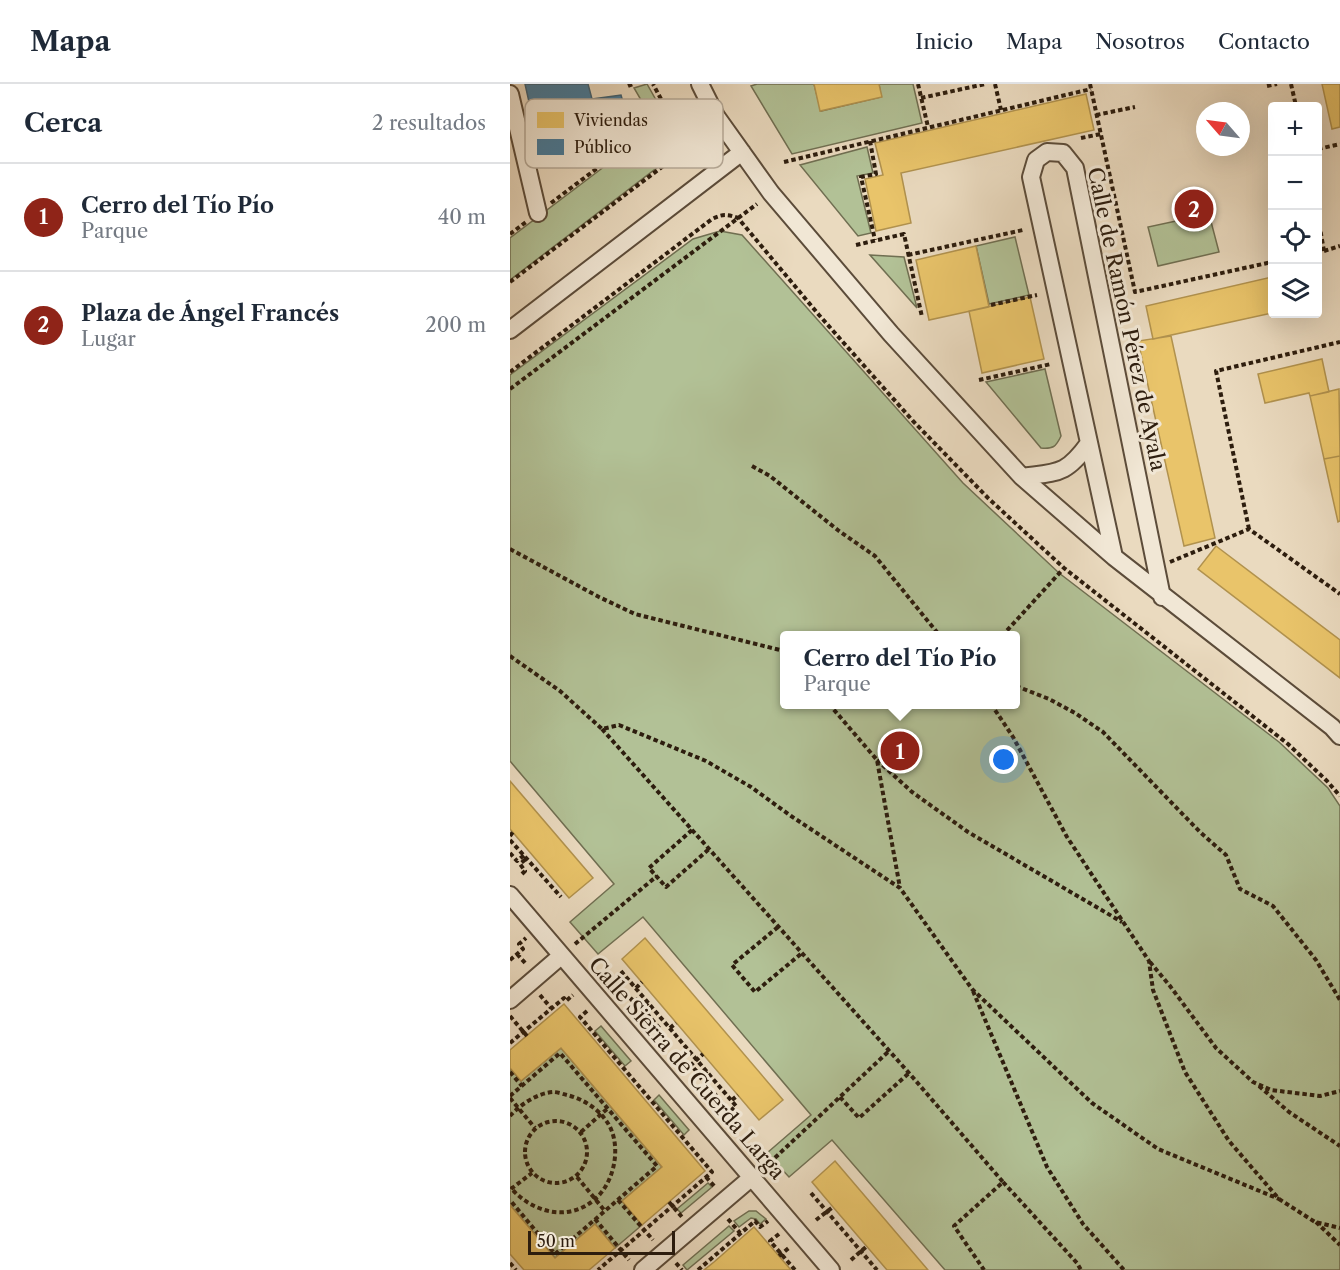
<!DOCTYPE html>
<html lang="es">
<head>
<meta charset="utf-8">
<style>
  :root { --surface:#fff; --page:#f6f6f7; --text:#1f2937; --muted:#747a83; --line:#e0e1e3; --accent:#8f2418 }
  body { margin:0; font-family:"Libre Caslon Text",serif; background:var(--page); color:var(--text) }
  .controls { position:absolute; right:18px; top:18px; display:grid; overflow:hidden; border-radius:6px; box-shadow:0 6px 24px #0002 }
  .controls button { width:54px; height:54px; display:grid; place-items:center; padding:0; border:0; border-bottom:2px solid var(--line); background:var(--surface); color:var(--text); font:30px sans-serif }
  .compass { position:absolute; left:686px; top:18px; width:54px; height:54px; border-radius:50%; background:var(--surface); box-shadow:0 6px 24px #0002; rotate:298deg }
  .scale { position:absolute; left:18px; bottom:15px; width:147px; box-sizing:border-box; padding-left:6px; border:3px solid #2d1d0e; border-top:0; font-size:16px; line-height:21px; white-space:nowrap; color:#2d1d0e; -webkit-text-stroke:4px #f1e7d5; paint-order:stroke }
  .you { position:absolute; left:494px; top:676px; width:21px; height:21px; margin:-15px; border:4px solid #fff; border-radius:50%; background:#1a73e8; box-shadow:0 0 0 9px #1a73e833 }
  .badge { display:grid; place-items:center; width:39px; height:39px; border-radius:50%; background:var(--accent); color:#fff; font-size:20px; font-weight:700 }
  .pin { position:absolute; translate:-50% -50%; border:3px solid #fff; box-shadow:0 2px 6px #0006 }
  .popup { position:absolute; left:270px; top:547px; width:240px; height:78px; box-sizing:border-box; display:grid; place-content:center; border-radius:6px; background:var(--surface); filter:drop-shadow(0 2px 4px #0005); font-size:20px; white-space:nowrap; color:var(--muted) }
  .popup b { font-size:22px; color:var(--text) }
  .popup::after { content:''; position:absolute; left:50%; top:100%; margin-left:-12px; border:12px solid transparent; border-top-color:var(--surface) }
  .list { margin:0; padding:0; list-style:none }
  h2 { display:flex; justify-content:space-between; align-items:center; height:78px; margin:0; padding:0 24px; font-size:26px }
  h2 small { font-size:20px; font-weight:400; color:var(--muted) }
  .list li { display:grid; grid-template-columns:39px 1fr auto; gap:18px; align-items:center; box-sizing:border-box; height:108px; padding:0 24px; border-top:2px solid var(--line) }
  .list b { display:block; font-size:22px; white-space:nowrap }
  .list p { margin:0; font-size:20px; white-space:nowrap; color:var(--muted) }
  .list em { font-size:20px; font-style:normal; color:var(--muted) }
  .icon { flex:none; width:33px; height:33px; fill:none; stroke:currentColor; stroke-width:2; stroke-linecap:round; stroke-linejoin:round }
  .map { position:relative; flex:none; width:830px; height:1186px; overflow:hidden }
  header { display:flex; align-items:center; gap:36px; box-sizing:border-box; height:84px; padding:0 30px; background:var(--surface); border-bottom:2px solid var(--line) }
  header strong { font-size:28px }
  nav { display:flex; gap:33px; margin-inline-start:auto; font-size:21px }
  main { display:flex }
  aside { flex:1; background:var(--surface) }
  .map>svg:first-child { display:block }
</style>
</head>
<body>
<header>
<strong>Mapa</strong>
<nav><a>Inicio</a><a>Mapa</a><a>Nosotros</a><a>Contacto</a></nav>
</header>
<main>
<aside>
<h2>Cerca<small>2 resultados</small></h2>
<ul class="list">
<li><span class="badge">1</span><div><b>Cerro del Tío Pío</b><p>Parque</p></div><em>40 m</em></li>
<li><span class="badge">2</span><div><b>Plaza de Ángel Francés</b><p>Lugar</p></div><em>200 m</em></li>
</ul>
</aside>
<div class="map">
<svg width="830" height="1186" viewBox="0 0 830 1186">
  <rect width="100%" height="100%" fill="#eadabf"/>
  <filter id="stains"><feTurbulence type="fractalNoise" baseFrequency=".00333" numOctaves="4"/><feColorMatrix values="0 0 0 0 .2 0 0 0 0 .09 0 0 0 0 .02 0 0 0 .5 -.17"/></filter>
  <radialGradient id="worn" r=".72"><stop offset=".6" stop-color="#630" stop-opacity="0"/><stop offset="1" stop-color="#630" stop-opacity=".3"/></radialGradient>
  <path fill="#b2c196" stroke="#706f52" stroke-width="1.5" fill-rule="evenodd" d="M137,0L173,64L163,71L124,4Z
    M247,0H304L311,27L371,13L369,0H403L412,39L282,70L241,2Z
    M140,48L157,76L0,196V154Z
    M357,63L363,89L347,92L361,149L348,152L290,81Z
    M699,130L709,168L648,182L638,143Z
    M210,147L232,151L453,399L549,489L769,658L818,704L830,722V1186H435L322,1056L279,1093L257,1069L301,1031L133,833L88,870L60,838L104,800L0,677V291L183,155ZM274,552H506V620H274Z
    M505,153L519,211L479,220L466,162Z
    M360,171L394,173L407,224Z
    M535,285L551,352C546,363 543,365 531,364L476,298Z
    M91,942L121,977L115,982L85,947Z
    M51,964L152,1083L112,1117L132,1141L105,1164L85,1140L45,1174L0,1121V984L11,997Z
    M149,1011L179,1046L174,1051L144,1016Z
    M198,1099L202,1103L171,1129L167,1125Z
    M239,1127H246L256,1135L250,1140L246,1135L241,1134L229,1143L224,1137Z
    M219,1142L224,1147L177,1186L173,1181Z"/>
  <path fill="#e9c46a" stroke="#b1924e" stroke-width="1.5" d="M304,0H369L372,13L310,27Z
    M812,0H830V43L822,45Z
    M576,10L584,46L391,89L401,139L366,147L355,95L373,91L365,59Z
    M466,162L479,223L419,236L406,176Z
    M762,193V229L643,255L636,222Z
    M520,213L534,275L472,289L459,227Z
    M661,252L705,454L674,462L628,257Z
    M812,275L819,308L800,312L799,309L755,319L748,290Z
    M829,305L830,372L814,375L800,312Z
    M830,372V437L828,438L814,375Z
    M706,462L830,556V594L688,485Z
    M0,697L83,794L59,814L0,745Z
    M135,854L273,1016L249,1036L112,875Z
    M54,920L195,1087L132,1141L112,1117L152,1083L51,964L11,997L0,984V966Z
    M325,1077L418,1186H377L323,1123L302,1098Z
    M0,1121L45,1174L85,1140L105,1164L79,1186H14L0,1170Z
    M244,1143L281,1186H194L204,1178Z"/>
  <path fill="#457b9d" stroke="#3e5f72" stroke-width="1.5" d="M15,0H78L82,15L111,11L119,39L88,46L91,70L33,81Z"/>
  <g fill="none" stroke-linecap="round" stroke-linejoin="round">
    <defs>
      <path id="street" d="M190,0L206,32L261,109L381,250L512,393L604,473L822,643L830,652
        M0,10L28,129
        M0,246L232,68
        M512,393C548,388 556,391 579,359
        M604,473L521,93L526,76L537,68L553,69L565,84L652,513
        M0,811L321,1186
        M0,916L51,872
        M133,1186L241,1094"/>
    </defs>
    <use href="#street" stroke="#5c4c3a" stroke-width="20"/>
    <path stroke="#2d1d0e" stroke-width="4" stroke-dasharray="4.5 3" stroke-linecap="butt" d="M408,0L418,43
      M485,0L491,26
      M580,0L625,208L762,178
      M781,0L786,22
      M118,2L123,0
      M757,2L767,0
      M411,14L475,0
      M586,31L625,23
      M571,54L591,50
      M360,57L366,90L351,93L365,156
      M808,65L830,60
      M274,78L581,5
      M41,119L142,43
      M808,133L814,167L808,168
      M0,150L16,138
      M346,161L394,150L412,233
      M814,167L830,162
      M398,171L513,146
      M0,198L177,64L143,0
      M481,221L527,211
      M0,288L202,135C212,130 217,130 228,134L309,231L403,337L478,414L554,484L778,660L817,697L830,712
      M469,296L541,280
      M0,305L247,120
      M242,382L260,392L329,447L365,472L430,552
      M739,445L706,287L830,258
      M0,465L89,513L125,530L274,567
      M660,478L739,445L830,510
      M492,552L554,484
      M0,572L50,607L92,645L109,641L196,677L241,703L281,732L390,804L462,905L582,1019L648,1065L769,1115
      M506,602L539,615L565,629L593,648L690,748L716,771L730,805L763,822L806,876L830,916
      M319,620L367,676L390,804
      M481,620L503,653L557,753L639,877L643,906L675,988L719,1057L769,1115L805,1138L830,1144
      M92,645L399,989L493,1098L444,1142L474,1186
      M367,676L402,708L458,748L612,838
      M182,746L139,784L156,803L199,765
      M0,752L3,748
      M0,756L51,813
      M0,769L7,777L14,771
      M12,790L15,787L10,780L17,774
      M268,843L222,881L245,908L292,869
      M65,860L147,792
      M7,870L17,881
      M0,876L13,865L9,860L16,854
      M640,878L660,902L706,964L743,998L761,1006L810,1012L830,1007
      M111,887L226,1022L216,1031
      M126,904L132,898
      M463,907L537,1083L573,1140L614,1186
      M30,911L41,924
      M120,917L124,913L130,920L135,915
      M138,919L132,924L151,946L147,949
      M77,927L70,933L202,1088L88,1186
      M0,932L17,952
      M160,944L166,939
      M0,959L54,914L56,917L63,911
      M197,987L190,993L217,1024L213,1027
      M0,988L12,1002
      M184,993L188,989L181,981L193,970
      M749,1002L779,1028L830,1062
      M0,1012L50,969L147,1082L45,1170L0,1116
      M330,1013L349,1034L399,989
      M0,1014L25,1044
      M222,1016L228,1011
      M0,1032C10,1021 27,1009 43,1008C47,1008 53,1010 57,1011C74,1015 92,1027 100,1043C111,1065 104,1099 85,1115C58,1139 21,1128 0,1103
      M15 1068a31 31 0 1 1 62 0a31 31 0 1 1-62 0Z
      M71,1048L97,1025
      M254,1084L379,967
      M67,1093L95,1127
      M196,1093L206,1104
      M493,1098L567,1179L571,1186
      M1,1105L22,1089
      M301,1109L367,1186
      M108,1116L143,1156
      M159,1118L172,1133
      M85,1135L119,1176
      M218,1135L230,1149
      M306,1136L323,1123
      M806,1138L830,1161
      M269,1150L260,1157L285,1186
      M269,1172L280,1163
      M341,1176L357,1162
      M0,1179L6,1186
      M166,1179L172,1186
      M188,1186L245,1137L250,1143L258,1137"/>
    <use href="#street" stroke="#f1e7d5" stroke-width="16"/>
  </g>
  <g text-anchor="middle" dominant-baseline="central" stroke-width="6" stroke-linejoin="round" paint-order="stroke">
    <g font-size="21" fill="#2d1d0e" stroke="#f1e7d5">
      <text transform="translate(617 235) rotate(78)">Calle de Ramón Pérez de Ayala</text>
      <text transform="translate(177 984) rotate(49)">Calle Sierra de Cuerda Larga</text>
    </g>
  </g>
  <rect x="15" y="15" width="198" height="69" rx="9" fill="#f1e7d5" stroke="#b6aa99" stroke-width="1.5"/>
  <rect x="27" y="28" width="27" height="16" fill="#e9c46a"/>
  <rect x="27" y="55" width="27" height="16" fill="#457b9d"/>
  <g font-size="16" fill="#2d1d0e">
    <text x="64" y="42">Viviendas</text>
    <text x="64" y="69">Público</text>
  </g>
  <rect width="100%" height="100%" filter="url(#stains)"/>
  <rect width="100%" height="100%" fill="url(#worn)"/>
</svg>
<div class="controls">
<button>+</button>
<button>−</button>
<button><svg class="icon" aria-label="locate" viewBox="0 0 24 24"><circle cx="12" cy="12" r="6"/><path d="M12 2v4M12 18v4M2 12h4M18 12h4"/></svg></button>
<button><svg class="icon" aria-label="layers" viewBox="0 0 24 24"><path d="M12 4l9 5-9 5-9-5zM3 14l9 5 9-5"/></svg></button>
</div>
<svg class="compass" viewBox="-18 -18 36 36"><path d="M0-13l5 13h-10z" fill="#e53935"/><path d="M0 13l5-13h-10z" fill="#747a83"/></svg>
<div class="scale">50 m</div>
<div class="you"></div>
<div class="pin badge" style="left:390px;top:667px">1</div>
<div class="popup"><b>Cerro del Tío Pío</b>Parque</div>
<div class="pin badge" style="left:684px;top:125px">2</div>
</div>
</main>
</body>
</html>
